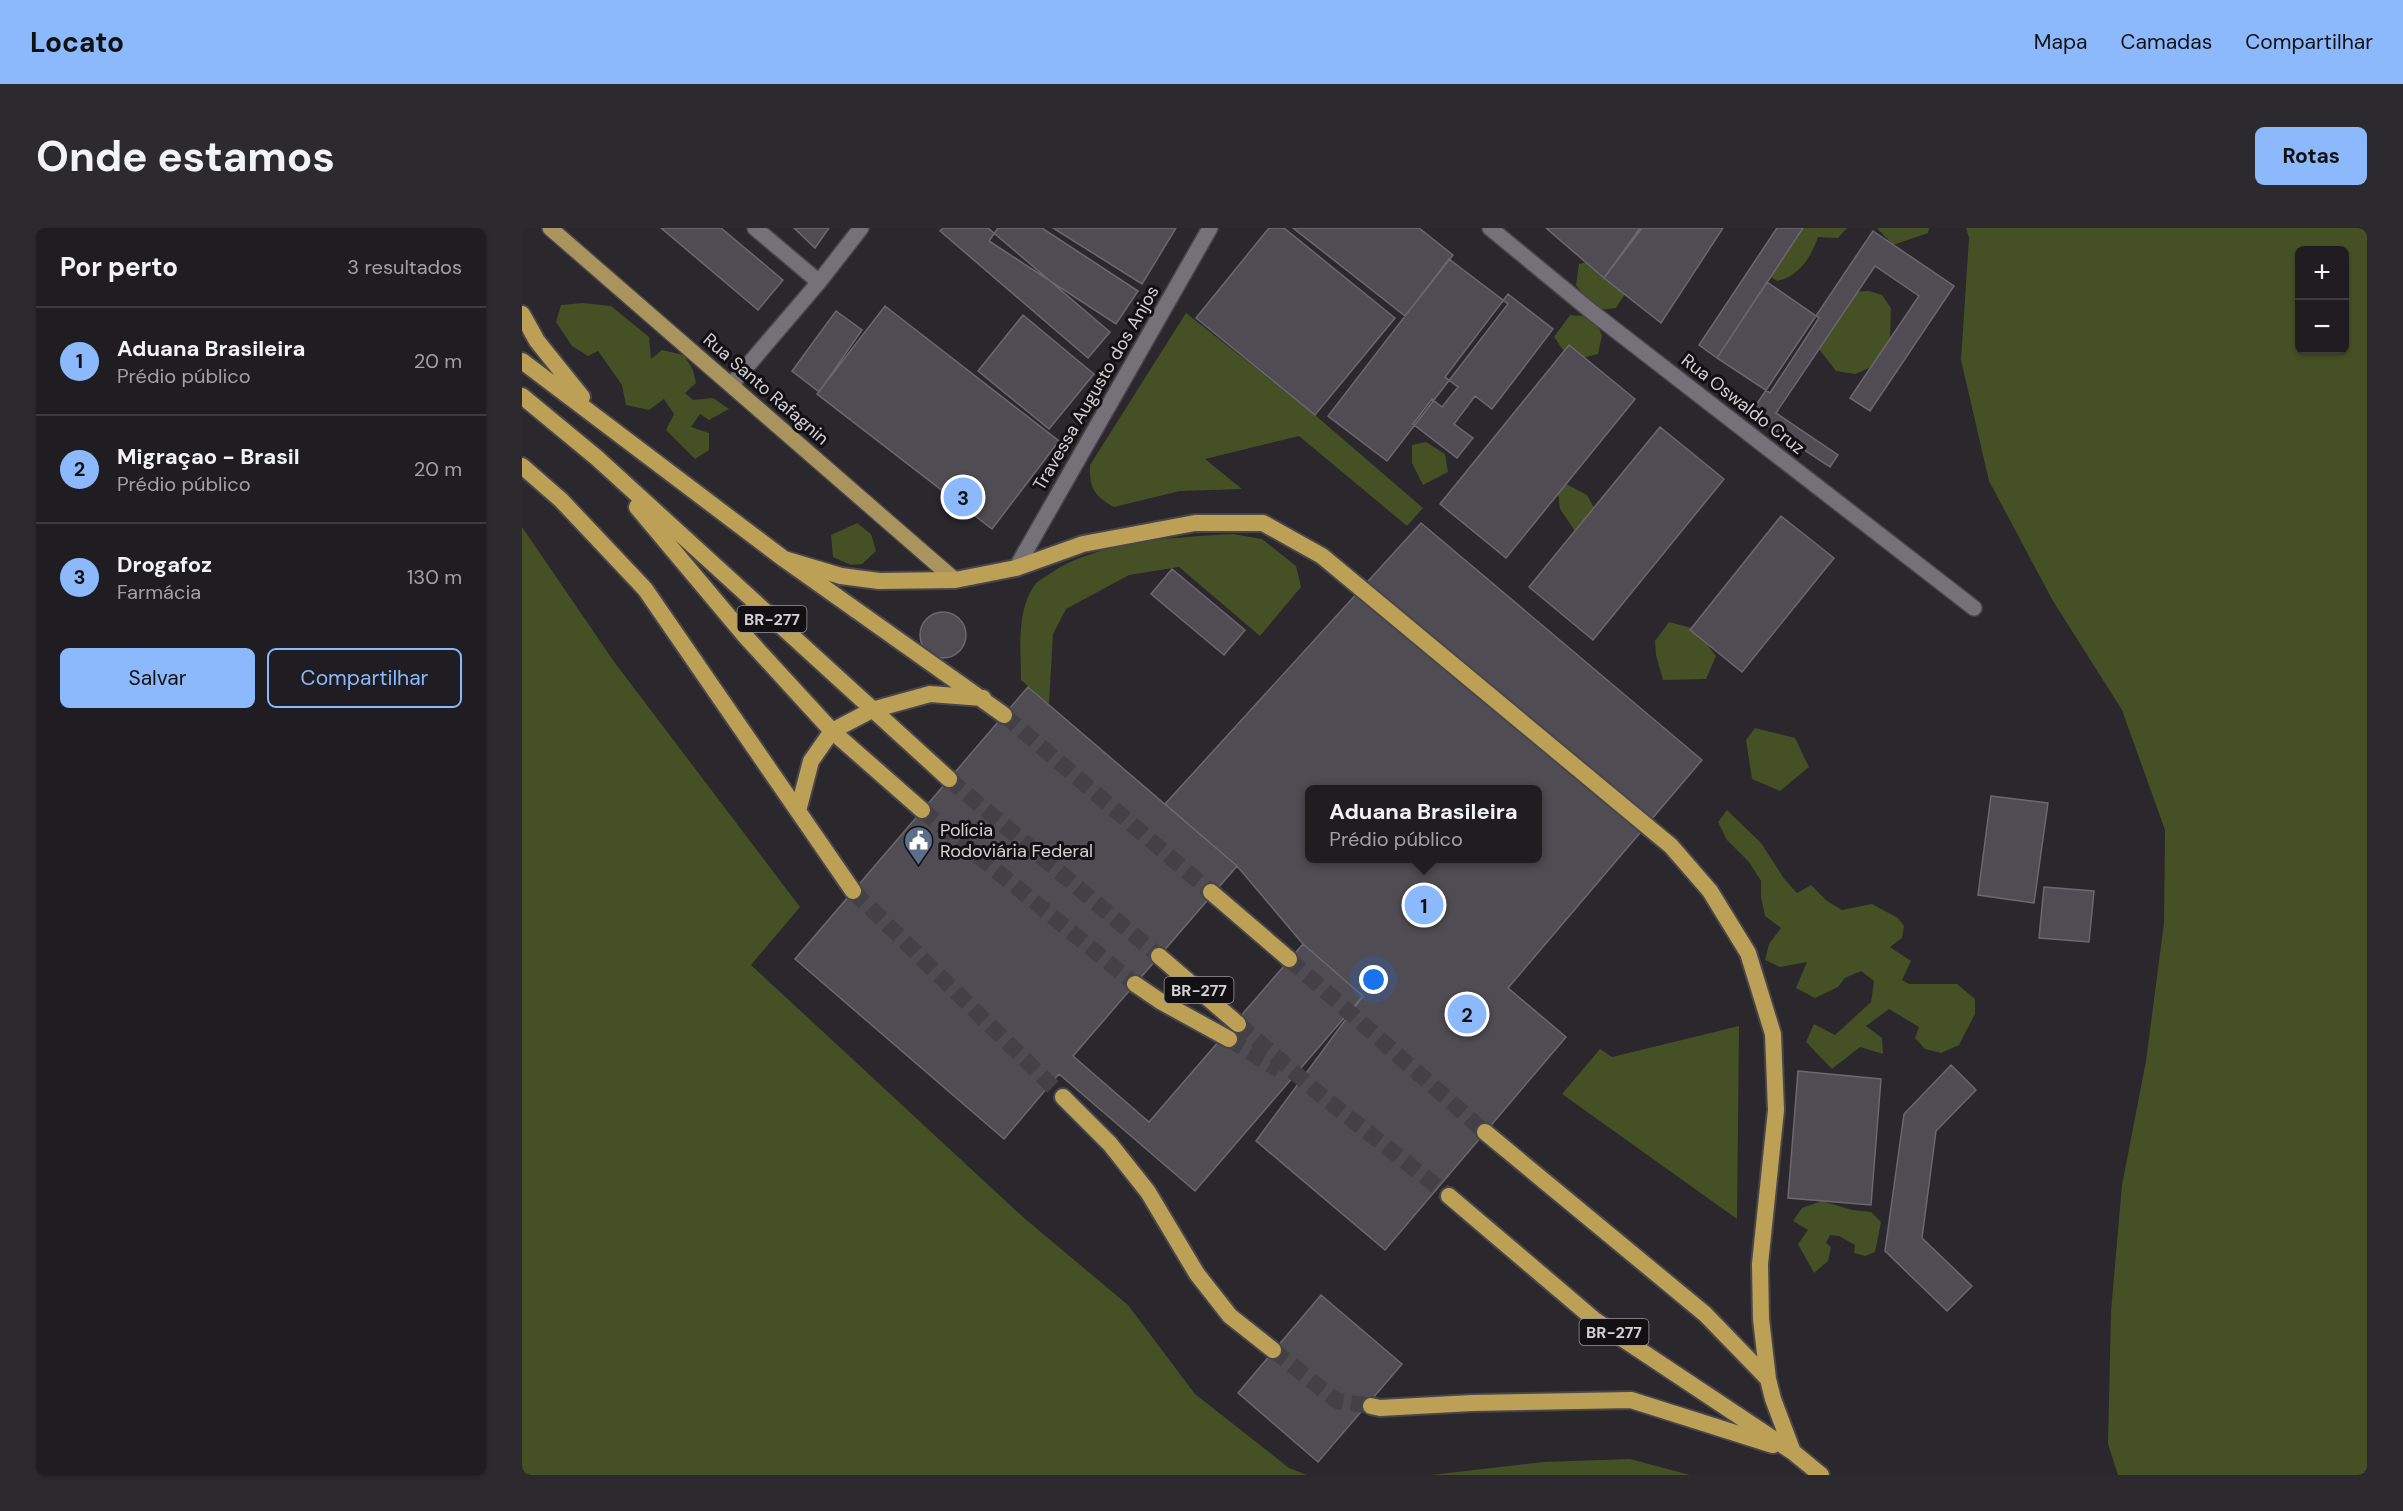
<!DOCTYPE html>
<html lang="pt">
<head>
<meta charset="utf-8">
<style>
  :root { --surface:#201d22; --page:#2d2a2f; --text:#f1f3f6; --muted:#a2a2a5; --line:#3d3b40; --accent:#8cb9fc }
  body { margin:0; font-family:"DM Sans",sans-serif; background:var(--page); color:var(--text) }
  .controls { position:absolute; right:18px; top:18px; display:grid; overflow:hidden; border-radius:9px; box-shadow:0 2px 4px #0004 }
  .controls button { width:54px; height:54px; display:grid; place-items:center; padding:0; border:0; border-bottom:2px solid var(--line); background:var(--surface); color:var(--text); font:30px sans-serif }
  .you { position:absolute; left:852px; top:752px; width:21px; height:21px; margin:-15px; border:4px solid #fff; border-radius:50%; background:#1a73e8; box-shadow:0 0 0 9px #1a73e833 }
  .badge { display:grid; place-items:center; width:39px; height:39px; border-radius:50%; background:var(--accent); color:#111; font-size:20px; font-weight:700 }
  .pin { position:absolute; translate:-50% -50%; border:3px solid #fff; box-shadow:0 2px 6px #0006 }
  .popup { position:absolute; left:783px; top:557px; width:237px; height:78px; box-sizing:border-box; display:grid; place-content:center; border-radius:9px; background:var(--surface); filter:drop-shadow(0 2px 4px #0005); font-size:20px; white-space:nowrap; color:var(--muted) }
  .popup b { font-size:22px; color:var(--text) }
  .popup::after { content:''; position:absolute; left:50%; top:100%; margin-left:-12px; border:12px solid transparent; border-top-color:var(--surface) }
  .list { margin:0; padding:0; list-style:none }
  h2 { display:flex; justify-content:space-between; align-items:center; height:78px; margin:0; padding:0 24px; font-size:26px }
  h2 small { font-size:20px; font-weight:400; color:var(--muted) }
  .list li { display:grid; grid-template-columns:39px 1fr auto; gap:18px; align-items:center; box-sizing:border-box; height:108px; padding:0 24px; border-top:2px solid var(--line) }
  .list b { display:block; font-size:22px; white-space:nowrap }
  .list p { margin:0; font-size:20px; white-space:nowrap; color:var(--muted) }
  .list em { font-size:20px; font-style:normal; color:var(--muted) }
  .actions { display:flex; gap:12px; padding:18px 24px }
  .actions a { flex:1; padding:14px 0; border:2px solid var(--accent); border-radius:9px; text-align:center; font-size:21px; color:var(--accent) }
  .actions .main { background:var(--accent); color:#111 }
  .map { position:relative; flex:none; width:1845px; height:1247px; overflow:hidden; border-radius:9px }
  header { display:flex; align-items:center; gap:36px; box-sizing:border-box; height:84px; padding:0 30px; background:var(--accent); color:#111 }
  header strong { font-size:28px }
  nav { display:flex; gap:33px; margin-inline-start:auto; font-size:21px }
  .intro { display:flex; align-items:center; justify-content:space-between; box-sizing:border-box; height:144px; padding:0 36px }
  h1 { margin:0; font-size:42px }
  .button { padding:15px 27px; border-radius:9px; background:var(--accent); color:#111; font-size:21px; font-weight:700 }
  main { display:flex; gap:36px; padding:0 36px }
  aside { flex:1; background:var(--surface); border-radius:9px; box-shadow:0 2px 4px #0004 }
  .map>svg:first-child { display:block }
</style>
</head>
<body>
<header>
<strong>Locato</strong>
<nav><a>Mapa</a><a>Camadas</a><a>Compartilhar</a></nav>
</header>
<div class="intro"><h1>Onde estamos</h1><a class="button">Rotas</a></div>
<main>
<aside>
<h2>Por perto<small>3 resultados</small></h2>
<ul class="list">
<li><span class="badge">1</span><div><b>Aduana Brasileira</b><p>Prédio público</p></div><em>20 m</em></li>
<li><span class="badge">2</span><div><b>Migraçao - Brasil</b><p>Prédio público</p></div><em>20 m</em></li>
<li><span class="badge">3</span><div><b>Drogafoz</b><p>Farmácia</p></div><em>130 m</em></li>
</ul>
<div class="actions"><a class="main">Salvar</a><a>Compartilhar</a></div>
</aside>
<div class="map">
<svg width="1845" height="1247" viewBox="0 0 1845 1247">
  <rect width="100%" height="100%" fill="#2a272d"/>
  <path fill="#455025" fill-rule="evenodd" d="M1280,0H1325L1316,10L1296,9C1289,29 1277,49 1255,53L1249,49Z
    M1355,0H1407L1406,5L1371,17Z
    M1444,0H1845V1247H1596L1586,1216L1589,1083L1600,957L1624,833L1642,695L1643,602L1600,482L1531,373L1467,253L1439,132L1447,10ZM1778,22H1822V122H1778Z
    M1085,30L1100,39L1108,58L1094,80L1073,82L1054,57L1057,36Z
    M1347,63L1360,67L1369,80L1368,110L1352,138L1333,146L1314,143L1297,121L1324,64Z
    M61,75L89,78L127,109L129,131L140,122L162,127L171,142L174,155L163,165L171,172L191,170L207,181L187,192L178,186L169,199L187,205V222L173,231L144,202L152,186L142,171L127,182L104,177L100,157L76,123L66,128L50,118L34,94L39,77Z
    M664,85L793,187L901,280L885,298L777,208L683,231L720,261L658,263L592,279C572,268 567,259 568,237Z
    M1048,87L1071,89L1080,107L1076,126L1049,133L1032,109Z
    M904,214L923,226L926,244L901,257L890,235V217Z
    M1044,256L1065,267L1072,280L1053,303L1038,281L1036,265Z
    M335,295L349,306L354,323L340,336L329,337L311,329L309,307Z
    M0,299L93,435L278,679L229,737L502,990L606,1077L673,1166L767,1240L785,1247H0Z
    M711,306L740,311L774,338L779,359L738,408L657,339L607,347L544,381L531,406L527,476L499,452C499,422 494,384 512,358C515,353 522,350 526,347C573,313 655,309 711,306Z
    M1147,394L1173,401L1194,428L1184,451L1141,452L1134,427L1133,413Z
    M1233,500L1273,510L1287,539L1258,563L1230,551L1224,512Z
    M1205,582L1239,615L1263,652L1275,665L1289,657L1305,673L1320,682L1350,676L1376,690L1382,698L1380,710L1368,719L1389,733L1380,752L1387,756H1435L1453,771V786L1437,817L1419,825L1403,821L1393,810L1397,799L1367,781L1344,798L1360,810L1361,826L1338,819L1310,841L1284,814L1292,796L1313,807L1349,774L1352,753L1339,743L1323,750L1316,759L1293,770L1274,760L1285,734L1258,739L1243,732L1247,716L1259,700L1243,688L1239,669V653L1227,634L1205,612L1196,594Z
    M1217,798L1215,991L1040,866L1078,821L1090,829Z
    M1300,973L1330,982L1349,984L1359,994L1353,1024L1343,1028L1332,1025L1333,1017L1317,1008L1308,1007L1304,1015L1309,1019L1306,1033L1292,1045L1276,1016L1286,1002L1271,993L1280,980Z
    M1108,1231L1168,1247H909L1021,1234Z"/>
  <path fill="#504c53" stroke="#6c686f" stroke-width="1.5" fill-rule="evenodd" d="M139,0H199L261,52L236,82Z
    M272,0H307L293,20Z
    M421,0H466L588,104L566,130L418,3Z
    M476,0H520L616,63L594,96L467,13Z
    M531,0H654L620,56Z
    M747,0H762L873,90L793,187L674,90Z
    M771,0H897L931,27L883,88Z
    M1024,0H1118L1082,50Z
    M1120,0H1201L1139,95L1082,50Z
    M1255,0H1281L1195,130L1177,117Z
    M1351,3L1432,58L1348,183L1328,170L1397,68L1353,38L1254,185L1316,227L1308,239L1228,186Z
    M927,31L986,76L865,233L806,188Z
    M1245,54L1297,90L1248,165L1195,130Z
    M986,66L1031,101L970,181L953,168L932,196L951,210L935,230L891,196L910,171L920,179L936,159L923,149Z
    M363,78L537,213L470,301L295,166Z
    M314,83L340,102L297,164L270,143Z
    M501,87L572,146L527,201L456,143Z
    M1047,117L1113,171L984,330L918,276Z
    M1138,199L1202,251L1071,412L1007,359Z
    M1259,288L1312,330L1220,444L1168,402Z
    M899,295L1180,532L986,760L1044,809L863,1022L734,913L841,768L781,716L715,638L643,576ZM788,562H1016V630H788Z
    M650,341L723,402L702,427L629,366Z
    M398 407a23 23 0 1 1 46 0a23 23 0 1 1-46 0Z
    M506,459L715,638L551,828L627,894L781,716L841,768L673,963L537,846L482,911L273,731Z
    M1469,568L1526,575L1512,675L1456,667Z
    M1522,659L1572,663L1567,714L1517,710Z
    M1429,837L1454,862L1414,903L1400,1010L1450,1058L1425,1083L1363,1023L1382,886Z
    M1276,843L1359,851L1349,977L1266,970Z
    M799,1067L880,1136L796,1234L716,1165Z"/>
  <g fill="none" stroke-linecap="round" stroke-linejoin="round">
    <path stroke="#434046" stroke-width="16" stroke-dasharray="16 8" stroke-linecap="butt" d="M482,487L689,664
      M427,551L637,728
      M400,582L613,756
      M331,663L541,869
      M767,731L963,904
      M716,796L801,869L927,968
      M707,811L757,842
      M751,1122L815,1173L849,1178"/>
    <defs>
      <path id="minor" d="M233,0L297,54
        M968,0L1070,84L1452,380
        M209,157L297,54L339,0
        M494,340L688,0"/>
      <path id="primary" d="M28,0L433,352"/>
      <path id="trunk" d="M0,86L15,113L60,169
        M0,133L262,331L482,487
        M0,168L75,230L427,551
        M0,238L39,272L123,361L331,663
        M115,279L224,409L310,503L400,582
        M262,331L319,348L357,353L433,352L494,340L561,316L673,295H741L800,328L1149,618L1188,663L1226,725L1251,806L1254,882L1238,1036L1239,1091L1246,1151L1251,1171L1271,1224
        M276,583L289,533L310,503L350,482L408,466L461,470
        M689,664L767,731
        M637,728L716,796
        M613,756L638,773L707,811
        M541,869L588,916L626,964L675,1046L708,1088L751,1122
        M963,904L1183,1086L1246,1151
        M927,968L1074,1093L1271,1224L1299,1247
        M849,1178L858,1180L950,1175L1109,1172L1251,1217"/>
    </defs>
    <use href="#minor" stroke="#48454b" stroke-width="18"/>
    <use href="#primary" stroke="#48454b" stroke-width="18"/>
    <use href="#trunk" stroke="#48454b" stroke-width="20"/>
    <use href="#minor" stroke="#757179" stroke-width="15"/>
    <use href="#primary" stroke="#aa945e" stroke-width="15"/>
    <use href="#trunk" stroke="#bca055" stroke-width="16"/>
  </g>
  <defs>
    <symbol id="civic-pin" viewBox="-11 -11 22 30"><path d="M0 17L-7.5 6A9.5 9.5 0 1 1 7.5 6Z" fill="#5c6f8a" stroke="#121013"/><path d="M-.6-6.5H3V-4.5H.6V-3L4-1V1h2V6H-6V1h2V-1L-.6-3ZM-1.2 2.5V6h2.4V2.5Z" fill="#fff"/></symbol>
  </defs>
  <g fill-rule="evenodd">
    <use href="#civic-pin" x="380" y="596" width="33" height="45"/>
  </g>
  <g text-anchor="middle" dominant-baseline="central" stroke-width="6" stroke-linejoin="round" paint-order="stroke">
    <g fill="#121013" stroke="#99979b" stroke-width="1.5">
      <rect x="215.5" y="378" width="69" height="26" rx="4.5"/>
      <rect x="642.5" y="749" width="69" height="26" rx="4.5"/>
      <rect x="1057.5" y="1091" width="69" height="26" rx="4.5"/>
    </g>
    <g font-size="16" font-weight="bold" fill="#d3d1d5">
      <text x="250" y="391">BR-277</text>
      <text x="677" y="762">BR-277</text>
      <text x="1092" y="1104">BR-277</text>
    </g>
    <g font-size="18" fill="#d3d1d5" stroke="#121013">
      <text transform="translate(574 160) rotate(-60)">Travessa Augusto dos Anjos</text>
      <text transform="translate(244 161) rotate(41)">Rua Santo Rafagnin</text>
      <text transform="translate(1221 176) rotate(38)">Rua Oswaldo Cruz</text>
    </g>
    <g font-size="18" fill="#d3d1d5" stroke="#121013" text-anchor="start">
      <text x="418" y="602">Polícia<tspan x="418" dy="21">Rodoviária Federal</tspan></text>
    </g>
  </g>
</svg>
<div class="controls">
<button>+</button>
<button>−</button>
</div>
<div class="you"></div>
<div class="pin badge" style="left:902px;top:677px">1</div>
<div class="popup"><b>Aduana Brasileira</b>Prédio público</div>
<div class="pin badge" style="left:945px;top:786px">2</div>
<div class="pin badge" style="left:441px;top:269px">3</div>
</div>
</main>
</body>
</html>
